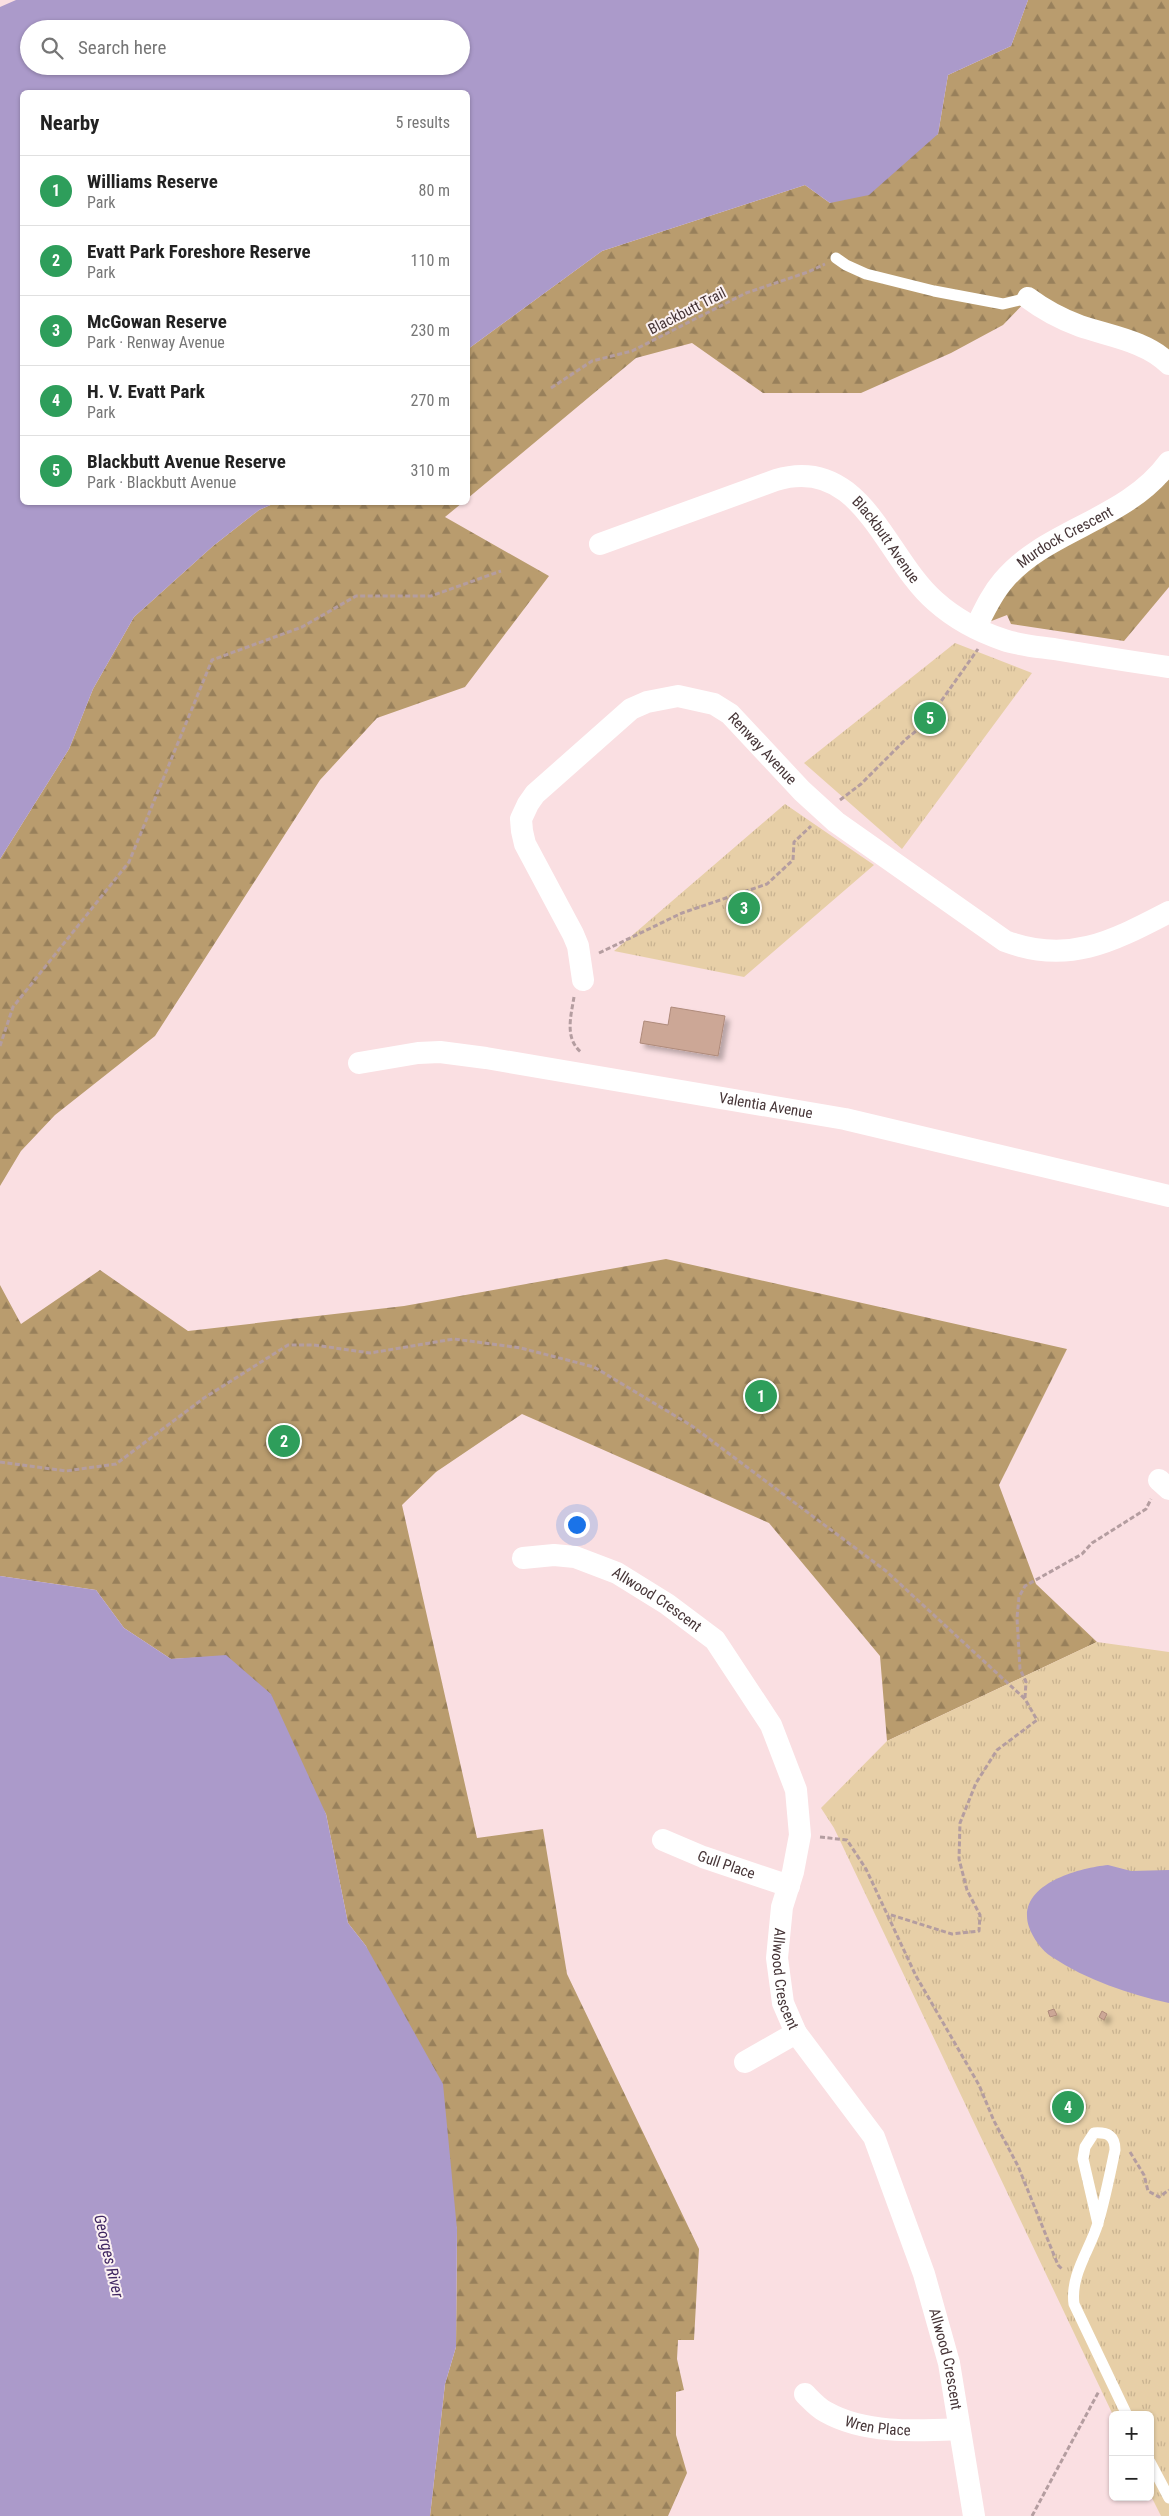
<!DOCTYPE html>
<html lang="en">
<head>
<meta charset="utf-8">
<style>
  :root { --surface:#fff; --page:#f6f6f6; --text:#222; --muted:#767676; --line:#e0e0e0; --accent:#b45309 }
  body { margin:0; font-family:"Roboto Condensed",sans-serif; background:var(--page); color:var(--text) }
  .controls { position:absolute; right:15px; bottom:15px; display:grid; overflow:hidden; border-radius:8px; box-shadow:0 1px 4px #0004 }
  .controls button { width:45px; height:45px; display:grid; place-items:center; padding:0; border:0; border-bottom:1px solid var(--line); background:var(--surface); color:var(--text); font:25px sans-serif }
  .you { position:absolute; left:576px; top:1524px; width:18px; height:18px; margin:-12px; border:4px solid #fff; border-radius:50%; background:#1a73e8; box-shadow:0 0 0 8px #1a73e833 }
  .badge { display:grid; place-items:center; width:32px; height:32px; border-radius:50%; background:var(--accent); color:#fff; font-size:16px; font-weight:700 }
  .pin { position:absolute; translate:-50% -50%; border:2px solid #fff; box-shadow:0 1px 5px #0006 }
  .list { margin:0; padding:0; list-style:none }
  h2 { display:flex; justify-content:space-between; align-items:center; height:65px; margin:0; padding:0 20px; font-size:21px }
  h2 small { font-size:16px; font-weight:400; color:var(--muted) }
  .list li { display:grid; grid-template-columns:32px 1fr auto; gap:15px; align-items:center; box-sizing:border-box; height:70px; padding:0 20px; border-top:1px solid var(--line) }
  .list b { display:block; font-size:19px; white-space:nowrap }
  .list p { margin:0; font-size:16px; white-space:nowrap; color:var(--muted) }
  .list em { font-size:16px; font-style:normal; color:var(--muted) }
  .icon { flex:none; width:28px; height:28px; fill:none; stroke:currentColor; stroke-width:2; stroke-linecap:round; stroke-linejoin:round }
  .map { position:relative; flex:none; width:1169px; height:2516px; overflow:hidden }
  .search { position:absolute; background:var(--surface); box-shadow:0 1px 4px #0004; left:20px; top:20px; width:450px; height:55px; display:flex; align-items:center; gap:12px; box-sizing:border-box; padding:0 18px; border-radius:28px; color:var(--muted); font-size:19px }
  .panel { position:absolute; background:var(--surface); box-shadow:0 1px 4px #0004; left:20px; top:90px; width:450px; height:415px; border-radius:8px }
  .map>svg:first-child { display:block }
</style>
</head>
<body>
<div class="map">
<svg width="1169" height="2516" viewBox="0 0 1169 2516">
  <defs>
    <pattern id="forest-firs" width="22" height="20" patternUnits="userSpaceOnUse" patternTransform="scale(1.25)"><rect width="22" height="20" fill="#b99c6e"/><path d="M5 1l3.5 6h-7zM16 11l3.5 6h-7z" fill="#98805b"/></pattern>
    <pattern id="park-tufts" width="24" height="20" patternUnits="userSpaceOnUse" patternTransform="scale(1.25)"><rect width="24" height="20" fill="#e7cfa7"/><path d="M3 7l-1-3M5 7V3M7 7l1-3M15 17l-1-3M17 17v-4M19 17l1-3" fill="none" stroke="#c8b290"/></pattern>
    <filter id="shadow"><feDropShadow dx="4.5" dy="4.5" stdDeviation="2.5" flood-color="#0004"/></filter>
  </defs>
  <rect width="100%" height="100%" fill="#fadfe2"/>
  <path fill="url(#forest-firs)" d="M1028,0H1169V364L1029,298L1003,325L951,353L861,393H763L692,343L636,358L468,498V349L602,251L805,185L830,203L938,134L948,75L1011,46Z
    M1169,462V587L1124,641L1011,624L1007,615L976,627L993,595Z
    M275,503H462L445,517L549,576L465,687L377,718L320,780L155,1036L55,1115L21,1151L0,1186V859L69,749L93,689L134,617L213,546L259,510Z
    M666,1259L1067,1349L999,1485L1036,1584L1097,1642L887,1741L880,1656L769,1523L522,1414L436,1472L402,1505L477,1838L543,1829L567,1974L699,2249L694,2340H678L677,2359L684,2390L676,2392V2435L687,2473L668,2516H430L445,2384L456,2347L457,2229L366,1946L348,1923L326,1814L226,1656L171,1659L124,1628L96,1590L0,1576V1285L21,1324L100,1270L188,1331L404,1306Z"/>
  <path fill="url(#park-tufts)" d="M955,643L1032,673L902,849L804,763Z
    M785,804L874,865L744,977L614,951Z
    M1097,1642L1169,1652V2516H1161L1150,2494V2415H1113L834,1828L821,1808L887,1741Z"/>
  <path fill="#ab9aca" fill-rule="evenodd" d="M16,0H1028L1011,46L948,75L938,134L869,195L830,203L805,185L602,251L468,349V92H22V502L275,503L259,510L213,546L134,617L93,689L69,749L0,859V7ZM29,29H461V66H29Z
    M0,1576L96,1590L124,1628L171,1659L226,1655L271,1694L326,1814L348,1923L366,1946L443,2084L457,2229L456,2347L445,2384L430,2516H0Z
    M1108,1865L1131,1871L1169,1870V2003C1128,1994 1087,1980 1052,1957C1041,1950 1033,1938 1029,1927C1015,1885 1078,1868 1108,1865Z"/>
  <path fill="#cca796" stroke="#ae8a7a" filter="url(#shadow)" d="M671,1007L725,1016L718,1056L640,1043L644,1021L668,1025Z
    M1054,2009L1057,2015L1050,2017L1048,2011Z
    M1102,2011L1107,2014L1104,2020L1099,2017Z"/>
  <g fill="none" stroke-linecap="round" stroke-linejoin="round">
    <path stroke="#b49da0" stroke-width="3" stroke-dasharray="5 2.5" stroke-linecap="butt" d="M551,388L592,361L632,351L746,293L808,272L825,264
      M840,800L861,784L906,739L925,724L978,649
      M599,953L682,913L767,884L793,860L794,842L811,826
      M574,997C571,1016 564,1039 582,1053
      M0,1046L13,1007L129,862L212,660L302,627L356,596H431L501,571
      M0,1462L66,1471L116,1464L204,1398L288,1345H314L370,1353L454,1339L521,1348L594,1367L692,1426L886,1571L1025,1699L1037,1720L997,1750L976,1783L960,1823L959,1859L967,1890L980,1915L979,1931L952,1934L888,1914
      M1025,1698L1026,1682L1020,1669L1017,1618L1019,1597L1025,1586L1082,1554L1092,1543L1146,1509L1151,1499
      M820,1837L847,1840L866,1869L916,1976L979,2085L994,2121L1018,2166L1058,2265L1063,2270
      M1130,2152L1144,2175L1148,2191L1159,2197L1169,2190
      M1032,2516L1099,2391"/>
    <path stroke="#fff" stroke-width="11" d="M836,258L846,265L866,274L934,291L1003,304L1028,298
      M1098,2224L1083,2159L1085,2147L1094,2133C1108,2132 1115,2136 1115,2150C1110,2174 1105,2199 1098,2223C1090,2250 1070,2275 1074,2304L1127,2415
      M1150,2462L1169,2498"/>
    <g stroke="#fff" stroke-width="22">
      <path d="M1028,298C1044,310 1061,319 1080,326C1109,336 1146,341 1169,364"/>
      <path id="s1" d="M600,544L776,480C862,454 885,558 935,601C954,618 980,632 1004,640C1022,646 1042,647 1060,650C1096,656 1133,662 1169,667"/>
      <path id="s2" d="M976,627C984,611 991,595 1003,581C1046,529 1126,521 1169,462"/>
      <path id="s3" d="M583,980L578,946L573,934L525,844L522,831L521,819L528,804L535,794L631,709L647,702L678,696L714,704L730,714L802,791L836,822L1005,941C1069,965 1113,941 1169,912"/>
      <path id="s4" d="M359,1063L418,1053L440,1052L486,1058L845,1119L1169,1196"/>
      <path d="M1159,1480L1169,1489"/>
      <path id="s5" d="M523,1558L554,1555L575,1557L617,1573L667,1604L715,1640L771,1725L796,1790L800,1835L793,1872L782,1907L777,1958L783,2003L796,2033L874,2137L924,2274L949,2363L974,2516"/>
      <path id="s6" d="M663,1840L703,1857L789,1886"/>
      <path d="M745,2062L796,2033"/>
      <path id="s7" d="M805,2394C811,2400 818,2408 826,2412C865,2434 916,2431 959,2429"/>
    </g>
  </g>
  <g text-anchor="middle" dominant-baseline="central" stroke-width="4" stroke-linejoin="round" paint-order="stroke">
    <g font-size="15" fill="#463537" stroke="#fbf1f2">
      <text transform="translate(687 311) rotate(-27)">Blackbutt Trail</text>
      <text stroke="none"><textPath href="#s2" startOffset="130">Murdock Crescent</textPath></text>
      <text stroke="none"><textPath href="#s1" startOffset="324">Blackbutt Avenue</textPath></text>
      <text stroke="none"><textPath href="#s3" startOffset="484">Renway Avenue</textPath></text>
      <text stroke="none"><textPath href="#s4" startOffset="412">Valentia Avenue</textPath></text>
      <text stroke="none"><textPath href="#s5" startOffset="145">Allwood Crescent</textPath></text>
      <text stroke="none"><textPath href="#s6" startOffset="68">Gull Place</textPath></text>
      <text stroke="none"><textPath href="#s5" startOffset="580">Allwood Crescent</textPath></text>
      <text stroke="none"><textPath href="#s5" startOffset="1000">Allwood Crescent</textPath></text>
      <text stroke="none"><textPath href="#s7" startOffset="82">Wren Place</textPath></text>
    </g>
    <g font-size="16" font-style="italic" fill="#3f2661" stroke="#fbf1f2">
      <text transform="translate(109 2256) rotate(77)">Georges River</text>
    </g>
  </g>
</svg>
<div class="controls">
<button>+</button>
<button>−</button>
</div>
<div class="you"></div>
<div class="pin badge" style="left:761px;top:1396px;background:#2e9e5b">1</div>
<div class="pin badge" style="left:284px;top:1441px;background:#2e9e5b">2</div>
<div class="pin badge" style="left:744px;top:908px;background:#2e9e5b">3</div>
<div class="pin badge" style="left:1068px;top:2107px;background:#2e9e5b">4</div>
<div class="pin badge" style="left:930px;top:718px;background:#2e9e5b">5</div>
<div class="search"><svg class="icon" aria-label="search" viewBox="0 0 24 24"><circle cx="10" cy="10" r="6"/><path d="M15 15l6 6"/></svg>Search here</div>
<section class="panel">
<h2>Nearby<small>5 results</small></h2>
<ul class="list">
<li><span class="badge" style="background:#2e9e5b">1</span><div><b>Williams Reserve</b><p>Park</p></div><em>80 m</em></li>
<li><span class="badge" style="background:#2e9e5b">2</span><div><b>Evatt Park Foreshore Reserve</b><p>Park</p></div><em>110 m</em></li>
<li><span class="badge" style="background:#2e9e5b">3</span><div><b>McGowan Reserve</b><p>Park · Renway Avenue</p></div><em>230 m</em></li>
<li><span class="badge" style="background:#2e9e5b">4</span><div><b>H. V. Evatt Park</b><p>Park</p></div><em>270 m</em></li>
<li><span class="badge" style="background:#2e9e5b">5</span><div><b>Blackbutt Avenue Reserve</b><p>Park · Blackbutt Avenue</p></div><em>310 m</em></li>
</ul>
</section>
</div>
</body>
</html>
